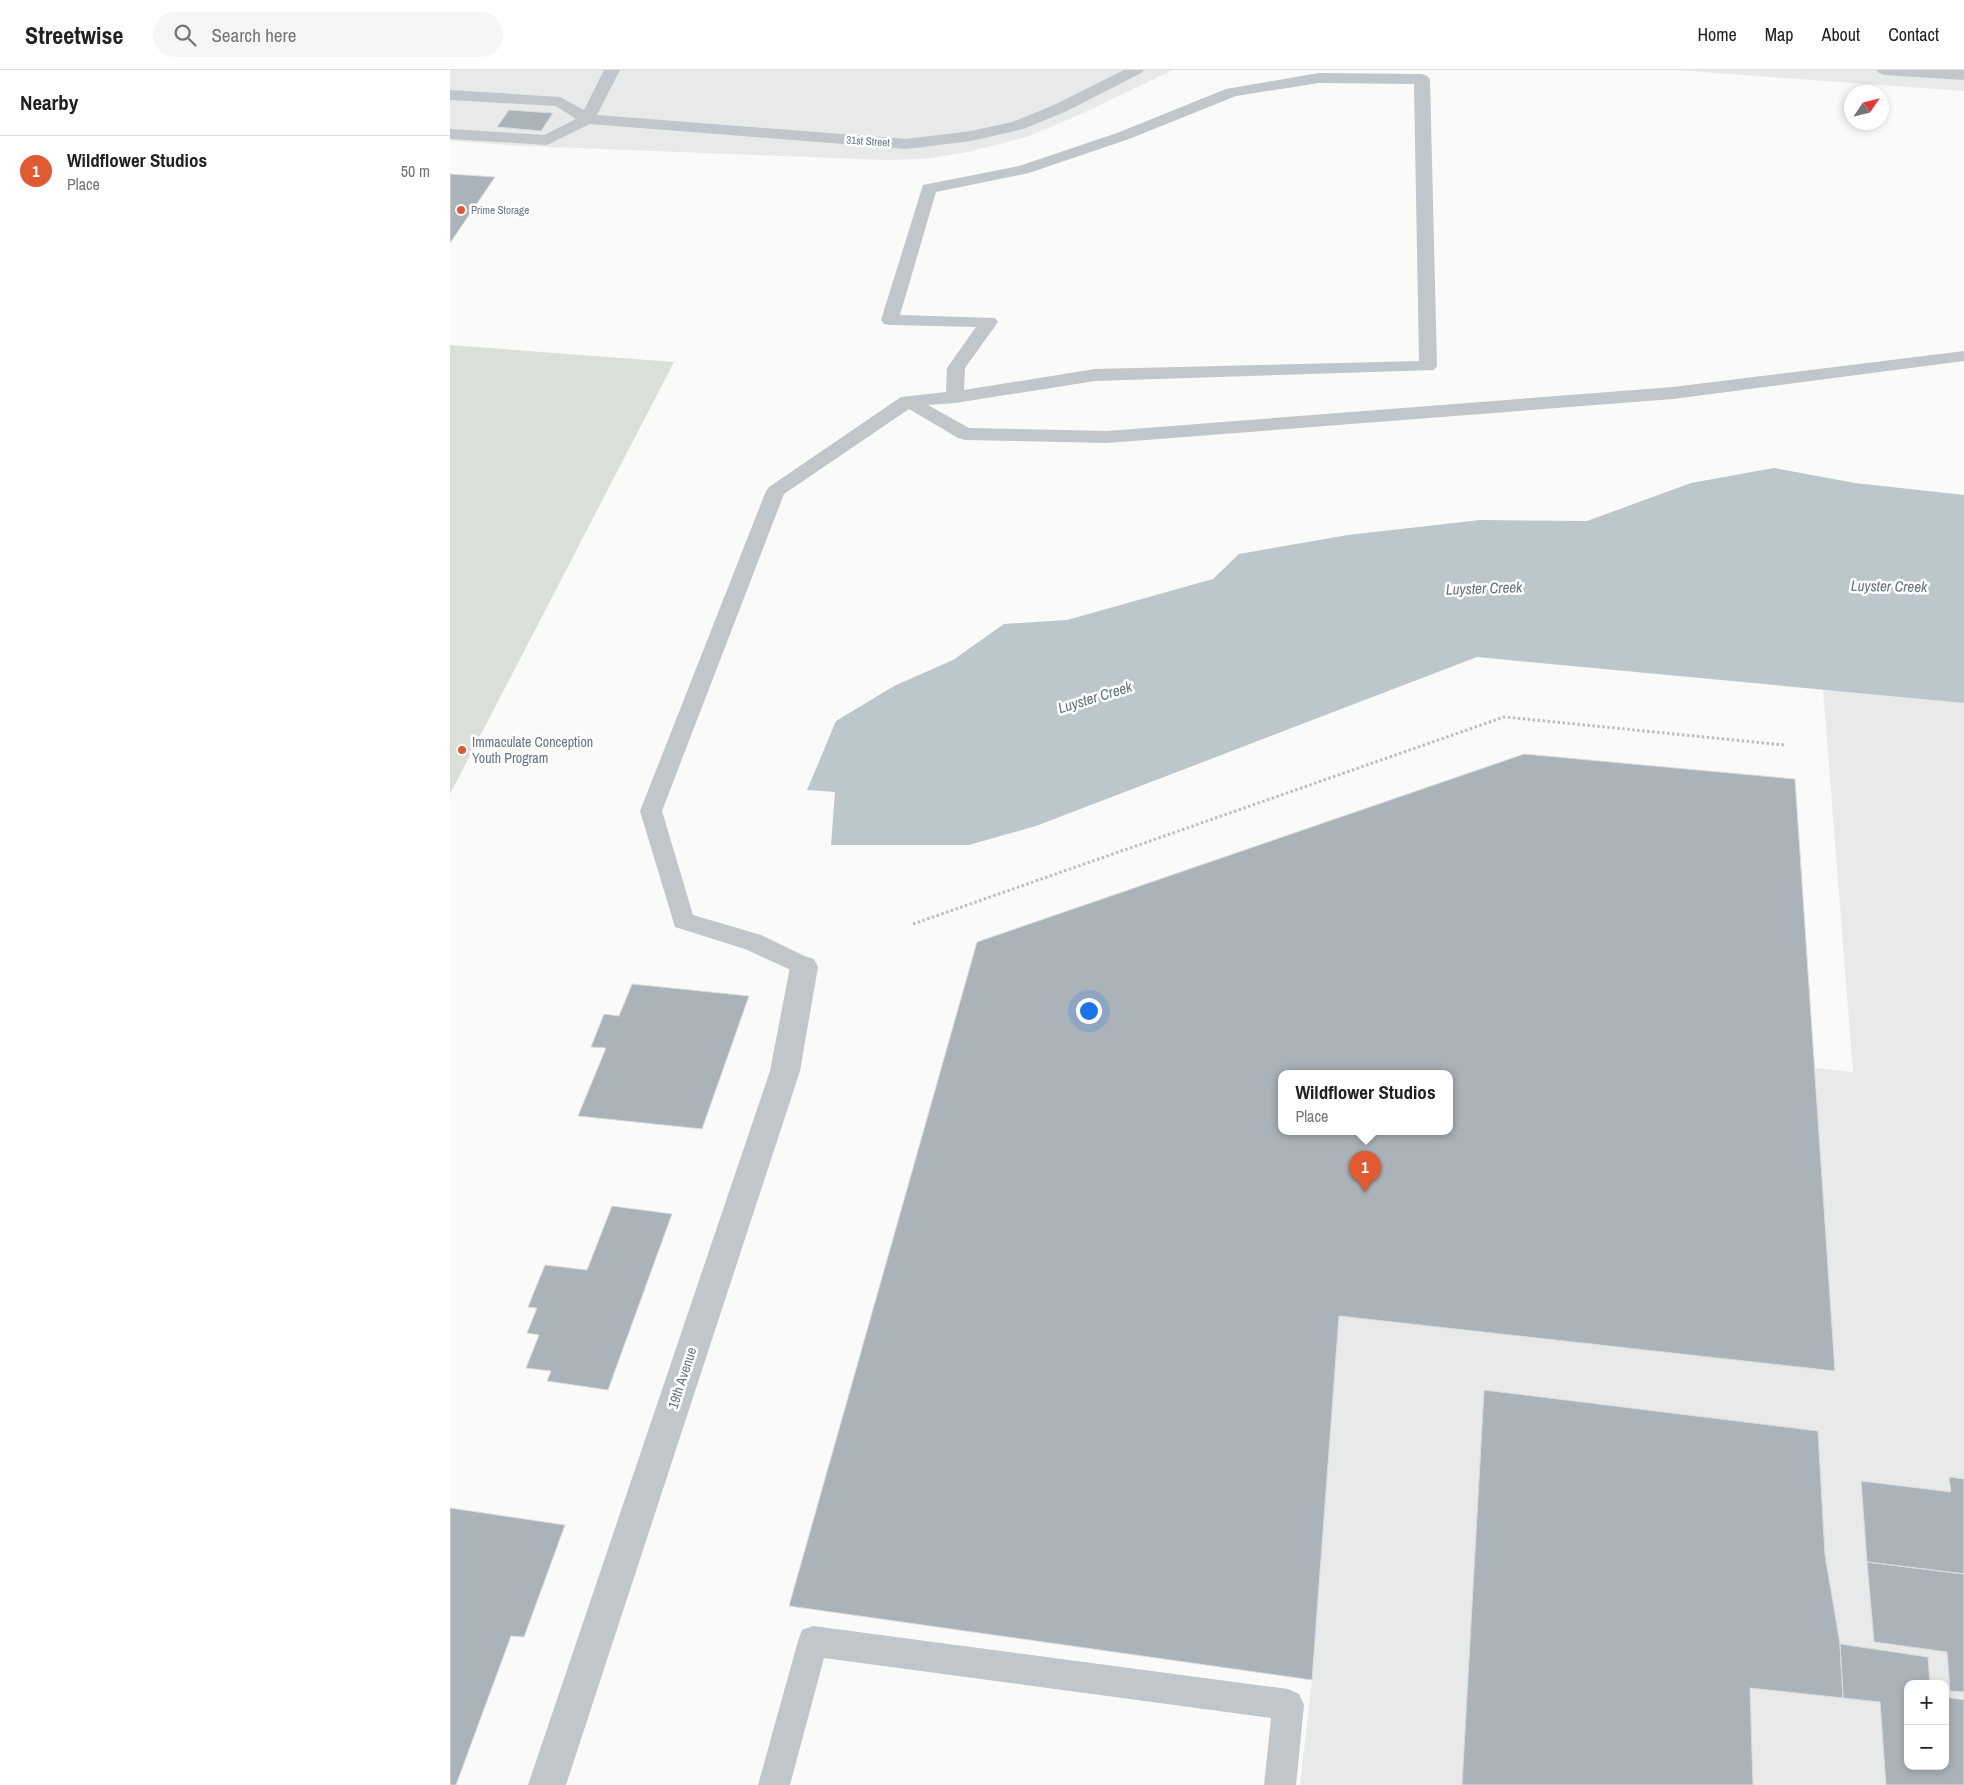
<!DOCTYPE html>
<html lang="en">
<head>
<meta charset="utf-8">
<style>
  :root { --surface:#fff; --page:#f6f6f6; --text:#202124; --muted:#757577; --line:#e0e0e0; --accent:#e15a31 }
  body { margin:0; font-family:"Archivo Narrow",sans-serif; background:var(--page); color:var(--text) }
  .controls { position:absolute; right:15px; bottom:15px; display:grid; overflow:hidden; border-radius:10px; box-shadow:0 2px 8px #0003 }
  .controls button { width:45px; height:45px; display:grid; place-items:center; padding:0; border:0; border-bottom:1px solid var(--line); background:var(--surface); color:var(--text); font:25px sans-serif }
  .compass { position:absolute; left:1394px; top:15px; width:45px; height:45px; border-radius:50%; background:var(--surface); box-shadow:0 2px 8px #0003; rotate:55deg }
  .you { position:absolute; left:638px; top:940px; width:18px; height:18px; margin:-12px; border:4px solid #fff; border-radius:50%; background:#1a73e8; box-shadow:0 0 0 8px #1a73e833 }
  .badge { display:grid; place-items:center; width:32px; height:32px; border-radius:50%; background:var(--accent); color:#fff; font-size:16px; font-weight:700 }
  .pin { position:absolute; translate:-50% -41px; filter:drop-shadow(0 1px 2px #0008) }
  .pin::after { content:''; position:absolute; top:26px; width:18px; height:15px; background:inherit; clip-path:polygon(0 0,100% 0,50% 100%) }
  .popup { position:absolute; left:828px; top:1000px; width:175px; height:65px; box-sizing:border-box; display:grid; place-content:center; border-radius:10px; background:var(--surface); filter:drop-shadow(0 1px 4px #0005); font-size:16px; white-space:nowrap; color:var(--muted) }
  .popup b { font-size:19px; color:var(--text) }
  .popup::after { content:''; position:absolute; left:50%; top:100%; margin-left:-10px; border:10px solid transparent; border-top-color:var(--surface) }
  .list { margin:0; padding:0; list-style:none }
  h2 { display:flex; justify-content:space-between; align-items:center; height:65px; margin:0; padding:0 20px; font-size:21px }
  h2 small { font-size:16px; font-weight:400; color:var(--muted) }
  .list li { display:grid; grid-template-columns:32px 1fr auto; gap:15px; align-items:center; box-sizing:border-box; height:70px; padding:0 20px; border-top:1px solid var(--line) }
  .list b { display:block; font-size:19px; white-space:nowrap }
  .list p { margin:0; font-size:16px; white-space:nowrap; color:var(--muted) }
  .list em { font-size:16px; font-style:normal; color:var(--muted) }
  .icon { flex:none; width:28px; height:28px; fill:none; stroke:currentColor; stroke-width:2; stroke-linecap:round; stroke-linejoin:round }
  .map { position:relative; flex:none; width:1514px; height:1715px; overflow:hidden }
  header { display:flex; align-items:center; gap:30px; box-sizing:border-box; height:70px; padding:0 25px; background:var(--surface); border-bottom:1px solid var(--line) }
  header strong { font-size:24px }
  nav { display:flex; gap:28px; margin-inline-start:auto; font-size:18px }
  .search { width:350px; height:45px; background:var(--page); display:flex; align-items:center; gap:12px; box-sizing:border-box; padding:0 18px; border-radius:28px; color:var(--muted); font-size:19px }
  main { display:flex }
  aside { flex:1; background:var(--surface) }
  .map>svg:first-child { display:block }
</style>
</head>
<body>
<header>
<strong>Streetwise</strong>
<div class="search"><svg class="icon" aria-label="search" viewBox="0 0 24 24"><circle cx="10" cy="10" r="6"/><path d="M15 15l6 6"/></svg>Search here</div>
<nav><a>Home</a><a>Map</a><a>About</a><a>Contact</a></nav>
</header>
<main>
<aside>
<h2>Nearby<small></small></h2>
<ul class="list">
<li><span class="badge">1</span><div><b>Wildflower Studios</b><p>Place</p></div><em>50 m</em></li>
</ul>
</aside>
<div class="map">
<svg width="1514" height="1715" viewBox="0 0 1514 1715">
  <rect width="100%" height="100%" fill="#fafaf8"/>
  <path fill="#e8e9e9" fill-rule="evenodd" d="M0,0H723L631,44L577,67L518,82L474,89L436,90L74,76L0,71Z
    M1225,0H1514V21Z
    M1373,619L1514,633V1715H850L862,1610L889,1246L1385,1301L1365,998L1403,1002ZM1458,1614H1495V1696H1458Z"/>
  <path fill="#dadfd7" d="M0,275L224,292L0,724Z"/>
  <path fill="#bcc7cc" d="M1324,398L1405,413L1514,425V633L1027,587L586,756L519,775H381L385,722L357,720L386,651L444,616L503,590L554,554L617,550L763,509L789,484L898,465L1030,450L1137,451L1241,413Z"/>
  <path fill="#aab3b9" stroke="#dcdcda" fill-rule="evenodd" d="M59,40L103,43L91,61L47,57Z
    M0,104L45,107L0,173Z
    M1074,684L1345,709L1385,1301L889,1246L862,1610L339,1536L527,872ZM831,1003H999V1061H831Z
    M182,914L299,926L252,1059L128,1046L156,978L141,977L154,944L169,946Z
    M162,1136L222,1144L158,1320L97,1311L101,1301L76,1298L89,1265L77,1263L87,1238L78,1237L95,1195L137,1200Z
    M1034,1320L1368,1361L1375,1485L1390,1574L1393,1628L1300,1618L1303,1715H1012Z
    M1499,1407L1514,1409V1504L1417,1492L1411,1411L1501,1422Z
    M0,1438L115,1455L74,1567L61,1566L6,1715H0Z
    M1417,1492L1514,1504V1622L1500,1621L1497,1582L1424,1572Z
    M1390,1574L1478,1587L1480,1614H1458V1696H1495V1627L1514,1630V1715H1436L1430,1632L1393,1628Z"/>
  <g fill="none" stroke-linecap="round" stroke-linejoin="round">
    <path stroke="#bbbfc2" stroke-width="3" stroke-dasharray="2.5 2.5" stroke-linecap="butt" d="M463,854L1054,647L1335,675"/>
    <path fill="#c1c6ca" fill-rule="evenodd" d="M154,0H170L147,45L456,69L521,61L562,52L604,35L674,0H694L691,3L615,42L573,59L521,71L456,79L140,54L97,75L0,69V59L94,65L126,49L106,36L0,30V20L110,27L134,40Z
      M1426,0H1514V10L1434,5L1429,3Z
      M869,3L972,4L977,6L980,9L987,296L984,300L645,311L505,333L478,335L519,358L657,361L1223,317L1514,281V291L1223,329L657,373L515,370L508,368L459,339L334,424L212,741L243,845L311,865L363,890L366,897L363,904L354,906L295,879L225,857L190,741L316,421L319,417L451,327L496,322L497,298L526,257L440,255L434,254L431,250L473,115L569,96L667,63L776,19ZM869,13L964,14L969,291L645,299L514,320L515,298L548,252L545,248L450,245L486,122L579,103L679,69L786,26Z
      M363,1556L838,1619L849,1624L854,1635L846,1715H814L821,1648L374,1588L340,1715H308L348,1571L352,1560Z"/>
    <path fill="#c1c6ca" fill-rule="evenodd" d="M354,886L364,889L368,897L350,1001L116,1715H78L320,1001L340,897L344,889Z"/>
  </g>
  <g fill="#e15a31" stroke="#fff" stroke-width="2">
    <circle cx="11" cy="140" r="5"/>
    <circle cx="12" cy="680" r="5"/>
  </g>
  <g text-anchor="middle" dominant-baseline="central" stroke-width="5" stroke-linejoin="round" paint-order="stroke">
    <g font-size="11" fill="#657582" stroke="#fff">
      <text transform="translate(418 71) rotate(4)">31st Street</text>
    </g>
    <g font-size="11" fill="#657582" stroke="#fff" text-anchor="start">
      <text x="21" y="140">Prime Storage</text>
    </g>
    <g font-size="14" fill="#657582" stroke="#fff" text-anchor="start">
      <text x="22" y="672">Immaculate Conception<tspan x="22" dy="16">Youth Program</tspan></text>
    </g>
    <g font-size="14" fill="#657582" stroke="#fff">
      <text transform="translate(232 1308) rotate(-72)">19th Avenue</text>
    </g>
    <g font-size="15" font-style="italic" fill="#60747c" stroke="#fff">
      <text transform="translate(1439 516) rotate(1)">Luyster Creek</text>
      <text transform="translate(1034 518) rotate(-2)">Luyster Creek</text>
      <text transform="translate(645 627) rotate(-17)">Luyster Creek</text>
    </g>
  </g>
</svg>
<div class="controls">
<button>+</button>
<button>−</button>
</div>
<svg class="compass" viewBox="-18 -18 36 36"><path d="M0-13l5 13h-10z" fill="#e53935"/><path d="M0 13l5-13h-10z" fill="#757577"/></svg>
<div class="you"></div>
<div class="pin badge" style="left:915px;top:1122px">1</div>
<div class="popup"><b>Wildflower Studios</b>Place</div>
</div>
</main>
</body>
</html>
